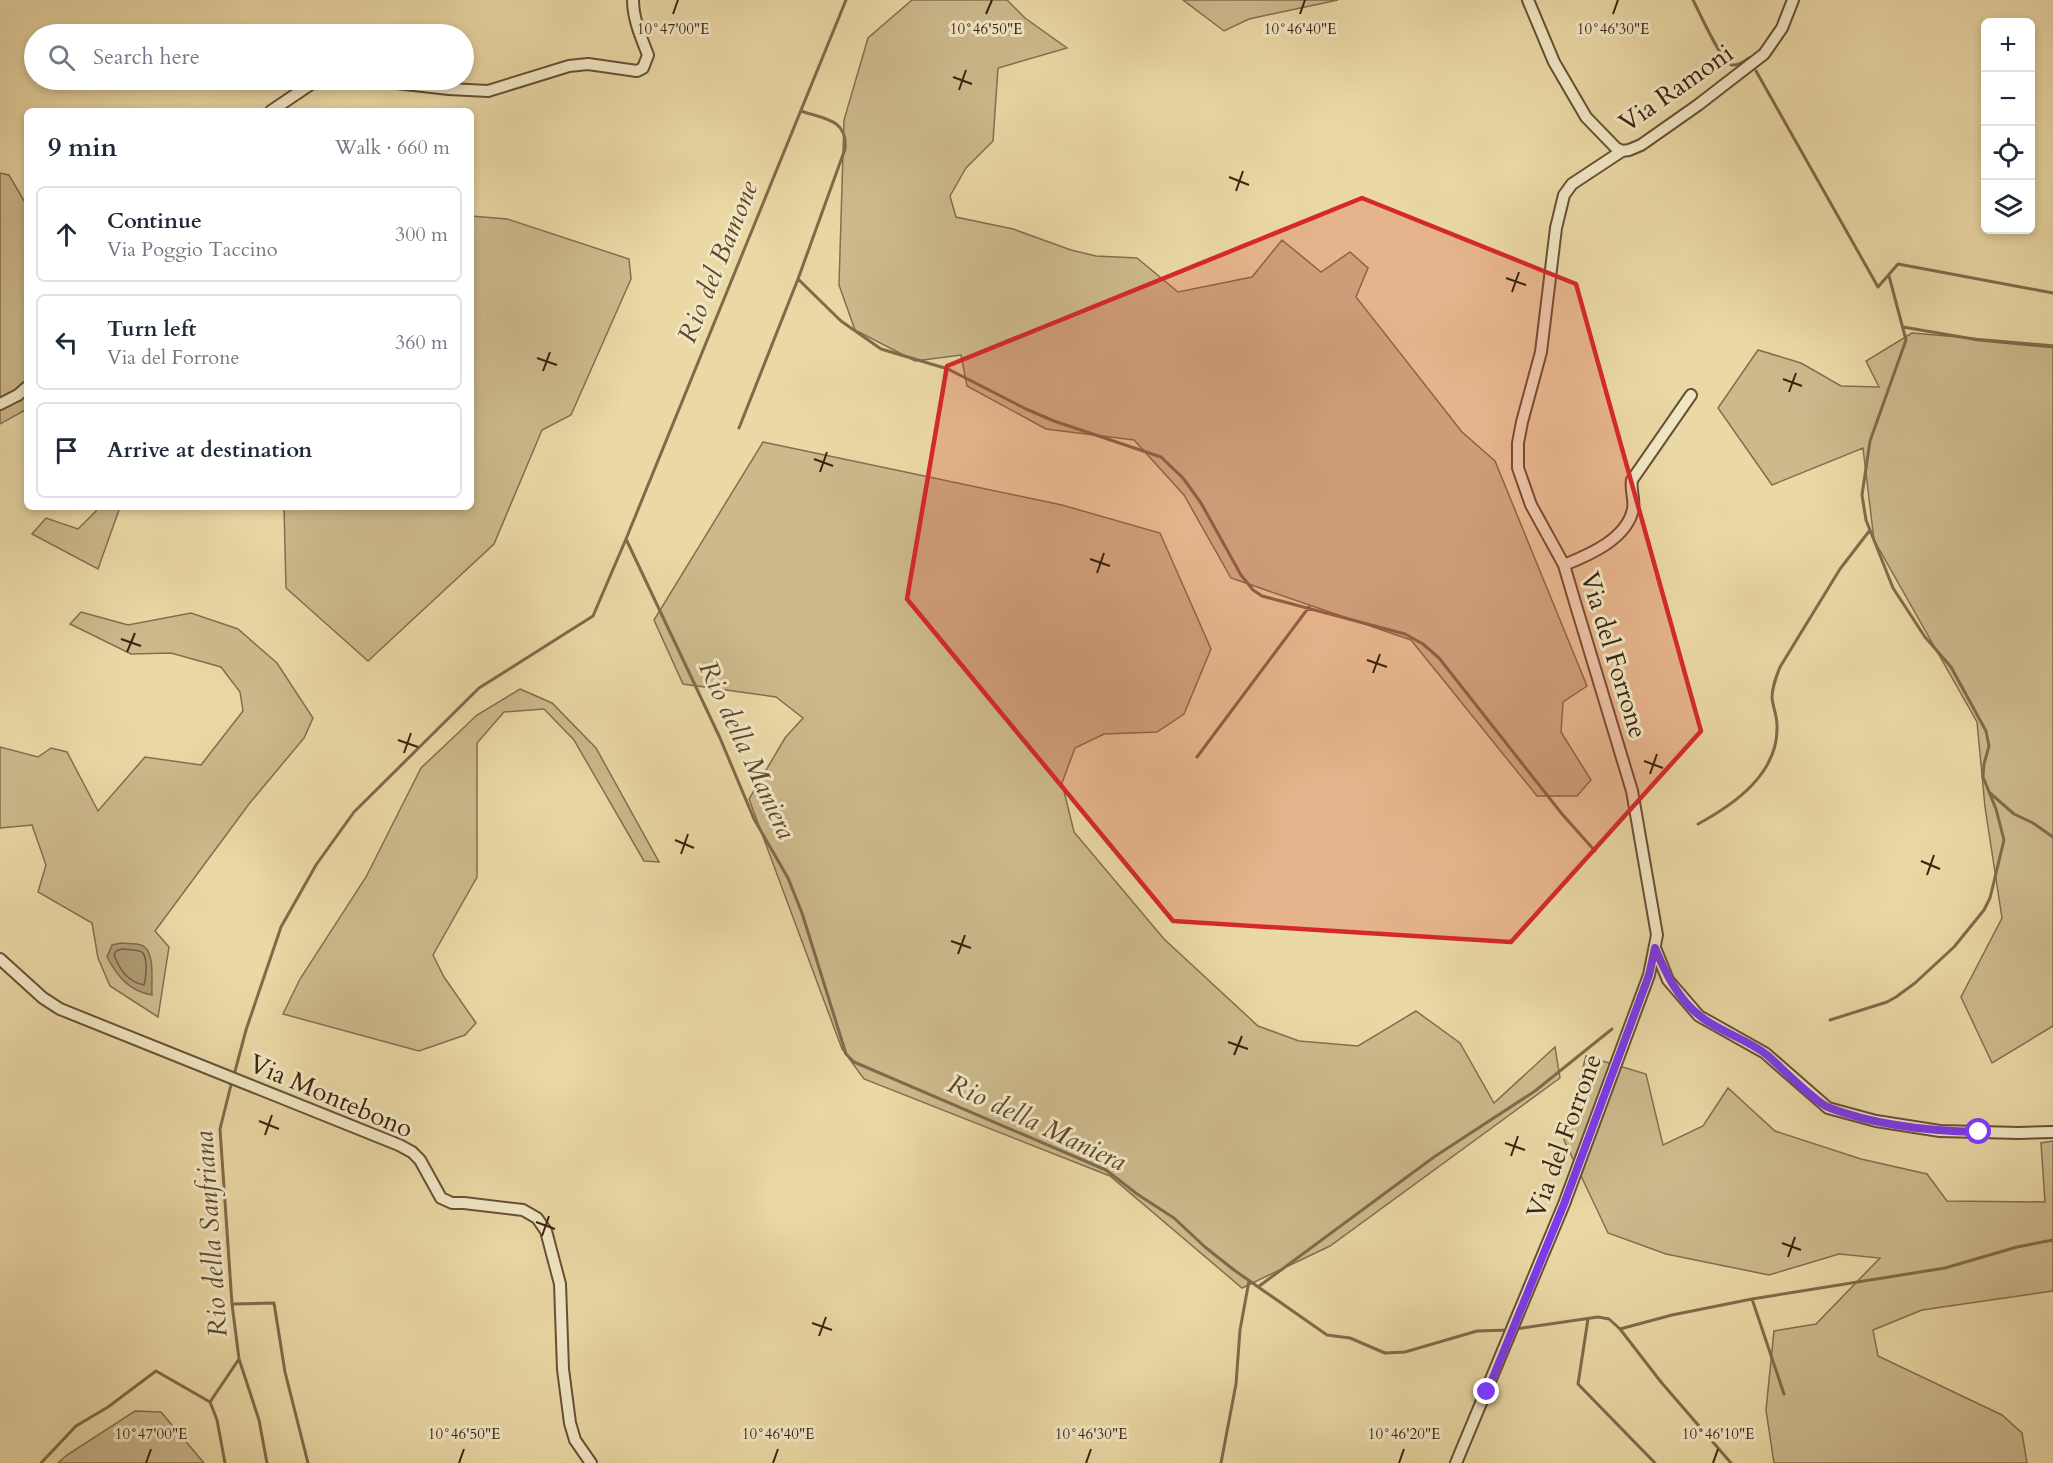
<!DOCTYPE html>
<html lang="en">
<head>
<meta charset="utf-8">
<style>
  :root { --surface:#fff; --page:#f2f2f3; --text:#1f2937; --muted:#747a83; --line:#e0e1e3 }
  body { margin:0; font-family:Cardo,serif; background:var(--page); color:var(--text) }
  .controls { position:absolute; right:18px; top:18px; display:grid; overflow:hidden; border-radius:9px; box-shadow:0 3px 9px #0003 }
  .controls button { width:54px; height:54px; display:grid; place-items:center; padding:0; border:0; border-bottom:2px solid var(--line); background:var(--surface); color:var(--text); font:30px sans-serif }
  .stop { position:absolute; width:18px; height:18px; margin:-14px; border:4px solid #7c3aed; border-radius:50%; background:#fff }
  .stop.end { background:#7c3aed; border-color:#fff; box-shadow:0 2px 6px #0008 }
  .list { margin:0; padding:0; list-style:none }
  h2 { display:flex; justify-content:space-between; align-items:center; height:78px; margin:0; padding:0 24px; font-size:26px }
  h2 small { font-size:20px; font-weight:400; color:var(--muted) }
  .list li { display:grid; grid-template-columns:39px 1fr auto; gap:18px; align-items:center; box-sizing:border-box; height:96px; margin:0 12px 12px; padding:0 12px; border:2px solid var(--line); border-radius:9px }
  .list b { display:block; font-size:22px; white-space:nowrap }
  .list p { margin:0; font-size:20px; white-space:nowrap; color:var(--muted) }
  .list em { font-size:20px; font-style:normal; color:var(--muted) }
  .icon { flex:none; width:33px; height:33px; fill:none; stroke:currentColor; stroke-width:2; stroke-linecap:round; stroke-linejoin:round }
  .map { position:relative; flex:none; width:2053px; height:1463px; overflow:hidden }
  .search { position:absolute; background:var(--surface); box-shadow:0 3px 9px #0003; left:24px; top:24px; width:450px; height:66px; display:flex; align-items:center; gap:15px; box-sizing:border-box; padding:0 21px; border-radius:33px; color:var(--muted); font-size:22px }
  .panel { position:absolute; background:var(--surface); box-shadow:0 3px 9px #0003; left:24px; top:108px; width:450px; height:402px; border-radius:9px }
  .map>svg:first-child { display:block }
</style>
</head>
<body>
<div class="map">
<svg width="2053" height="1463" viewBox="0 0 2053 1463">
  <rect width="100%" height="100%" fill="#ead8a5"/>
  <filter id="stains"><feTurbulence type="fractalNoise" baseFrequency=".00333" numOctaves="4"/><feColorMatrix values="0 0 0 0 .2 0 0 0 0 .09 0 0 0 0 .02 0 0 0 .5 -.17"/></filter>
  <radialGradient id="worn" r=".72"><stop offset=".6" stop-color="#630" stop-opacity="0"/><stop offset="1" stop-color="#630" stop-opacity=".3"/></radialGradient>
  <path fill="#ccb98c" stroke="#836e4e" stroke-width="1.5" d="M912,0H1007L1025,18L1067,48L998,68L993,141L966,168L950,196L956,217L1013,229L1071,250L1096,256L1137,258L1178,292L1252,277L1282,240L1321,272L1350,252L1368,268L1356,297L1462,432L1495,461L1587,686L1563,702L1561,732L1591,780L1577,796H1537L1411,640L1231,578L1184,495L1134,440L1046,429L967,386L961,355L915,361L855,330L839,285L844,120L868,38Z
    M1183,0H1338L1249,19L1224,31Z
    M0,173L9,175L27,206V409L0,424Z
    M471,216L507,219L629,259L631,279L571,415L542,430L494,544L368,661L286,588L284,507H471Z
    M1912,333L2053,345V1026L1992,1063L1961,997L2002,918L1985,807L1977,722L1874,540L1863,448L1772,485L1718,408L1758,350L1801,363L1841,386L1879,387L1866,361Z
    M763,442L1062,505L1160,533L1211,649L1184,714L1157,732L1104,734L1075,748L1062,783L1074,832L1164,939L1258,1026L1299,1041L1358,1046L1416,1011L1460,1043L1494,1103L1555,1047L1560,1078L1330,1246L1242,1288L1110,1176L864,1079L842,1049L749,799L785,738L803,718L776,697L683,684L654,620Z
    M97,507H120L98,569L32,534L46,518L78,529L96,511Z
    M81,612L128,625L191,613L238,629L277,663L313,718L304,738L249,804L155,931L169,947L158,1017L110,986L98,958L92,923L38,892L46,865L32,825L0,828V747L38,757L51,748L67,752L98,811L145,757L201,765L243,711L240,692L221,667L171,653L131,654L70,624Z
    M520,689L552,703L596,748L659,862L644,861L574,740L544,709L504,712L477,743V877L433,955L444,977L476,1023L465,1035L419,1051L283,1014L300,979L366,877L421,768L477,715Z
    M1586,1056L1646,1074L1663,1145L1703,1126L1728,1088L1775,1131L1861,1159L1927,1174L1947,1201L2045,1202L2041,1143L2053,1141V1291L1922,1310L1873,1330L1878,1356L2002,1415L2022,1433L2027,1463H1774L1766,1410L1774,1331L1816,1324L1880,1258L1839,1254L1769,1275L1666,1254L1608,1233L1564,1140Z
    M135,1411L161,1412L204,1463H58L67,1455Z"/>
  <path fill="#ae9a72" stroke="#806a4a" stroke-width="1.5" d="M121,943C127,944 135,943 141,945C156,950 151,982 152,995C129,991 117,976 107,957L112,945Z"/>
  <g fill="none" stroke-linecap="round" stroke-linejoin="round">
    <path stroke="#745e40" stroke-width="1.5" d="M122,949C128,950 139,949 143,953C148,960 146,978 144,985C128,982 120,970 114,955L116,951Z"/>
    <path stroke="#806a4a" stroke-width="3" d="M1693,0C1699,11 1722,64 1732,65C1738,66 1745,61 1749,58
      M1756,71L1878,287L1898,264L2053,293
      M798,279L841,321L881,349L948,369L1026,409L1054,421L1161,457L1183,478L1201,503L1241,575L1253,590L1262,596L1405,634L1423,644L1439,658L1562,814L1595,851
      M1903,327L1979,340L2053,347
      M739,428L798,279L845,149C848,119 824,119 801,111
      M626,539L720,738L754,819L788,878L802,913L846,1054L854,1062L1106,1170L1137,1194L1174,1218L1205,1247L1234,1270L1327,1335L1350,1338L1385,1353L1405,1352L1477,1331L1510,1330
      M1197,757L1309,607
      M1990,793L2014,814L2033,823L2053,837
      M1698,824C1735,804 1779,773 1777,725C1777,716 1773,707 1772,698C1772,687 1776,677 1780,667L1840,569L1870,530
      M1830,1020L1887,1002L1896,997L1915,983L1954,947L1984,910L1990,898L2004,840L1996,809L1983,777L1984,764L1989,746L1986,731L1951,667L1925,637L1893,588L1866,520L1862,495L1870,441L1906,340L1889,276
      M234,1075L246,1030L281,927L316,865L354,812L479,688L593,616L626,539L846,0
      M232,1081L220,1129L232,1304L239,1359L259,1420L267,1463
      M1258,1287L1434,1157L1535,1091L1612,1029
      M1752,1299L1784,1394
      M233,1304L274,1303L285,1372L308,1463
      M1588,1319L1578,1384L1655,1463
      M1516,1329L1598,1317L1609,1319L1620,1329L1661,1382L1731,1463
      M1620,1329L1672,1315L1752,1299L1945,1268L2017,1247L2053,1240
      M210,1402L217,1420L225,1463
      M210,1402L239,1359
      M41,1463L76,1426L108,1407L156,1371L210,1402
      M1221,1463L1236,1384L1240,1330L1249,1281"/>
    <defs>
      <path id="street" d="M1528,0L1554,62L1586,117L1616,148L1622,151L1629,150L1641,145L1698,105L1764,54L1782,28L1793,0
        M370,80L449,89L488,91L569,66L588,64L637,71L643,68L648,55C641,37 633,19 633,0
        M271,111L317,80
        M0,404L18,395L27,387
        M1564,565C1589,555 1627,539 1633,509C1635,499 1630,490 1632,480L1691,395
        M1655,948L1668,980L1699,1016L1765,1053L1828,1108L1876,1121L1940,1131L2019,1133L2053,1132
        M0,959L43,998L60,1009L399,1145L412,1152L420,1160L441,1198L452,1203H464L523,1210L537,1218L546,1231L560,1284L563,1369L570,1423L575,1440L591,1463
        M1456,1463L1564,1204L1649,975L1657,935L1632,791L1574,599L1564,565L1531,505L1518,468V443L1522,422L1541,352L1556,228L1564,195L1572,184L1622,151"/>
    </defs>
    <use href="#street" stroke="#665034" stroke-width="14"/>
    <use href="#street" stroke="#f1e6c4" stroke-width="10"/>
  </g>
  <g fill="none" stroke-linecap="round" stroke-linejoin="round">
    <path stroke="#7c3aed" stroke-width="8" d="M1487,1392L1564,1204L1649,975L1655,948C1665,972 1678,999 1700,1016C1720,1032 1747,1039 1767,1055C1781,1067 1817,1104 1830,1108C1877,1126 1930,1131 1979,1132"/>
  </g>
  <path fill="#d62828" fill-opacity="0.2" stroke="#d62828" stroke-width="4.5" stroke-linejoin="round" d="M1362,198L1576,284L1701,731L1511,942L1173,921L907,599L947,366Z"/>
  <path fill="none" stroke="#3a230f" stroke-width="2" d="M673,14L678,0M986,14L992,0M1300,14L1305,0M1613,14L1618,0M953,77L972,84M959,90L966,70M1229,177L1249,185M1236,191L1243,171M1506,278L1526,285M1512,292L1519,272M537,358L557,365M543,371L550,352M1783,379L1802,386M1789,392L1796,373M814,459L833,466M820,472L827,452M1090,559L1110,566M1097,573L1104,553M121,639L141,646M127,652L135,633M1367,660L1387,667M1373,673L1380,654M398,740L418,747M404,753L411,733M1644,761L1663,768M1650,774L1657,754M675,840L694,848M681,854L688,834M1921,861L1940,869M1927,875L1934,855M951,941L971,948M958,954L965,935M1228,1042L1248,1049M1234,1055L1242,1036M259,1121L279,1129M265,1135L272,1115M1505,1143L1525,1150M1511,1156L1518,1136M536,1222L555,1229M542,1236L549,1216M1782,1243L1801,1250M1788,1257L1795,1237M812,1323L832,1330M819,1336L826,1317M146,1463L151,1449M459,1463L464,1449M773,1463L778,1449M1086,1463L1091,1449M1399,1463L1404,1449M1713,1463L1718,1449"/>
  <g text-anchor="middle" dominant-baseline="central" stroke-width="6" stroke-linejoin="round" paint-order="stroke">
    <g font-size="26" fill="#3a230f" stroke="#f1e6c4">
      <text transform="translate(1676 88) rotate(-35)">Via Ramoni</text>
      <text transform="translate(1614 655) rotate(73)">Via del Forrone</text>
      <text transform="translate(331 1096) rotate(23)">Via Montebono</text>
      <text transform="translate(1564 1136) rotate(-70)">Via del Forrone</text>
    </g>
    <g font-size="27" font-style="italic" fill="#5d472d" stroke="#f1e6c4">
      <text transform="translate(718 262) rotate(-68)">Rio del Bamone</text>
      <text transform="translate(747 750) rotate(65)">Rio della Maniera</text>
      <text transform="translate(1037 1123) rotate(25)">Rio della Maniera</text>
      <text transform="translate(211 1234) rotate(-94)">Rio della Sanfriana</text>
    </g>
  </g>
  <g font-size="15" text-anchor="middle" fill="#3a230f" stroke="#f1e6c4" stroke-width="6" stroke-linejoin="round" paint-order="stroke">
    <text x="673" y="34">10°47'00"E</text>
    <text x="986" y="34">10°46'50"E</text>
    <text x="1300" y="34">10°46'40"E</text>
    <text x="1613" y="34">10°46'30"E</text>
    <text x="151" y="1439">10°47'00"E</text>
    <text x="464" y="1439">10°46'50"E</text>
    <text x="778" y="1439">10°46'40"E</text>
    <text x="1091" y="1439">10°46'30"E</text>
    <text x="1404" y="1439">10°46'20"E</text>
    <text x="1718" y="1439">10°46'10"E</text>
  </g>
  <rect width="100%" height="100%" filter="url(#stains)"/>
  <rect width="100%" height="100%" fill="url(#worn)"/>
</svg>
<div class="controls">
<button>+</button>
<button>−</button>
<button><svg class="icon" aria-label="locate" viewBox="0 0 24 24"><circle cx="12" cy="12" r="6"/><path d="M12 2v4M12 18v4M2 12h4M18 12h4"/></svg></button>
<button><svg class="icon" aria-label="layers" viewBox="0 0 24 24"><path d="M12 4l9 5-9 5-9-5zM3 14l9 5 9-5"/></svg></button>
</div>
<div class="stop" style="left:1979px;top:1132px"></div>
<div class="stop end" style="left:1487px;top:1392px"></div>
<div class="search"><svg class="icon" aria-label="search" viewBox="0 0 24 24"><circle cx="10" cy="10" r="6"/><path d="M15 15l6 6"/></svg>Search here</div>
<section class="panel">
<h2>9 min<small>Walk · 660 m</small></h2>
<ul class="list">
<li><svg class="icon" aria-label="ahead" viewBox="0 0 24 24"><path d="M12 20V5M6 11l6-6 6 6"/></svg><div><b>Continue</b><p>Via Poggio Taccino</p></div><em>300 m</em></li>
<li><svg class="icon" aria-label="left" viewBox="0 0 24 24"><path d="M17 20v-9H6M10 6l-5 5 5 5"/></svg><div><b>Turn left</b><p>Via del Forrone</p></div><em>360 m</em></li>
<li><svg class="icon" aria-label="arrive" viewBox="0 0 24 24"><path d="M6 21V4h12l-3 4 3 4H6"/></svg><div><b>Arrive at destination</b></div></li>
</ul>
</section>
</div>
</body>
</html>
